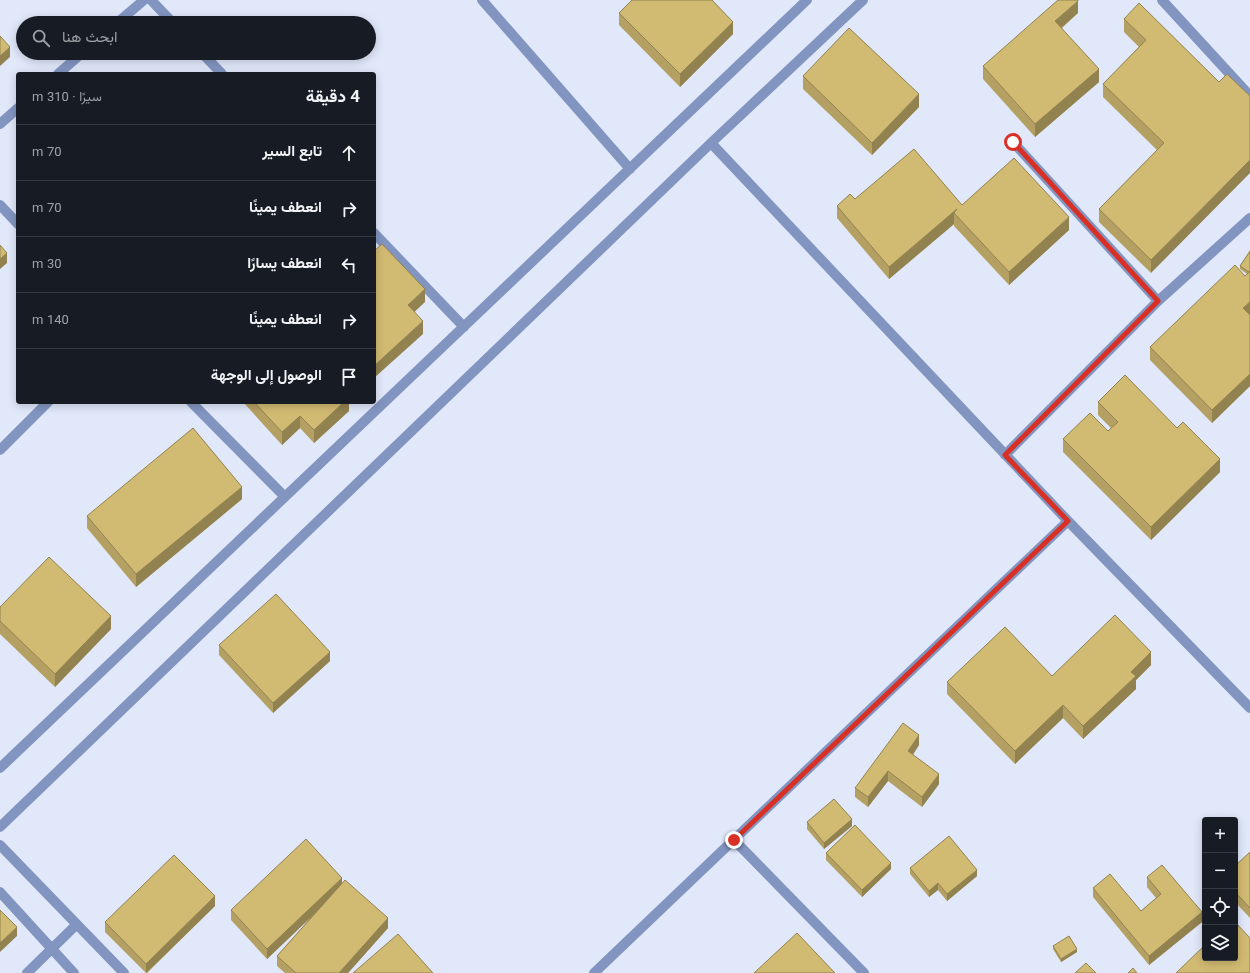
<!DOCTYPE html>
<html lang="ar">
<head>
<meta charset="utf-8">
<style>
  :root { --surface:#171b24; --page:#242831; --text:#f1f3f6; --muted:#9ea1a6; --line:#363941 }
  body { margin:0; font-family:Georgia,Vazirmatn,serif; background:var(--page); color:var(--text); direction:rtl }
  .controls { position:absolute; right:12px; bottom:12px; display:grid; overflow:hidden; border-radius:4px; box-shadow:0 2px 10px #0003 }
  .controls button { width:36px; height:36px; display:grid; place-items:center; padding:0; border:0; border-bottom:1px solid var(--line); background:var(--surface); color:var(--text); font:20px sans-serif }
  .stop { position:absolute; width:12px; height:12px; margin:-9px; border:3px solid #d93025; border-radius:50%; background:#fff }
  .stop.end { background:#d93025; border-color:#fff; box-shadow:0 1px 4px #0008 }
  .list { margin:0; padding:0; list-style:none }
  h2 { display:flex; justify-content:space-between; align-items:center; height:52px; margin:0; padding:0 16px; font-size:17px }
  h2 small { font-size:13px; font-weight:400; color:var(--muted) }
  .list li { display:grid; grid-template-columns:26px 1fr auto; gap:12px; align-items:center; box-sizing:border-box; height:56px; padding:0 16px; border-top:1px solid var(--line) }
  .list b { display:block; font-size:15px; white-space:nowrap }
  .list em { font-size:13px; font-style:normal; color:var(--muted) }
  .icon { flex:none; width:22px; height:22px; fill:none; stroke:currentColor; stroke-width:2; stroke-linecap:round; stroke-linejoin:round }
  .map { position:relative; flex:none; width:1250px; height:973px; overflow:hidden; direction:ltr }
  .search { position:absolute; background:var(--surface); box-shadow:0 2px 10px #0003; left:16px; top:16px; width:360px; height:44px; display:flex; align-items:center; gap:10px; box-sizing:border-box; padding:0 14px; border-radius:22px; color:var(--muted); font-size:15px }
  .panel { position:absolute; background:var(--surface); box-shadow:0 2px 10px #0003; left:16px; top:72px; width:360px; height:332px; border-radius:4px; direction:rtl }
  .map>svg:first-child { display:block }
</style>
</head>
<body>
<div class="map">
<svg width="1250" height="973" viewBox="0 0 1250 973">
  <rect width="100%" height="100%" fill="#e0e8fa"/>
  <g fill="none" stroke-linecap="round" stroke-linejoin="round">
    <path stroke="#8295c1" stroke-width="10" d="M151,0L173,23
      M482,0L630,169
      M1162,0L1250,96
      M117,23L144,0
      M202,53L222,74
      M58,74L82,53
      M0,124L18,108
      M1013,142L1158,301
      M711,143L1068,521L1250,708
      M0,205L18,224
      M374,233L464,327
      M191,402L285,497
      M0,450L48,402
      M1005,455L1158,301L1250,218
      M0,768L807,0
      M0,827L711,143L863,0
      M734,840L864,973
      M0,845L124,973
      M0,892L74,973
      M27,973L76,925
      M594,973L1068,521"/>
  </g>
  <path fill="#b4a062" d="M619,13L733,34L680,87L619,25Z
    M1078,13L1062,28L1099,82L1035,137L983,79V66Z
    M1124,19L1219,82L1151,273L1099,222V209L1157,150L1103,97V84L1139,47L1124,32Z
    M803,76L919,107L872,155L803,89Z
    M855,199L962,205L1069,230L1009,285L954,226V224L889,279L837,218V206Z
    M1250,251V386L1212,423L1150,360V347L1247,274L1240,269V266Z
    M243,402H349V411L314,443L300,428L282,445Z
    M1098,402L1220,472L1151,540L1063,452V439L1108,431L1111,428L1098,415Z
    M242,499L136,587L87,528V516Z
    M0,607L111,629L55,687L0,634Z
    M219,645L330,661L273,713L219,655Z
    M1151,665L1136,680V689L1083,739L1063,718L1015,764L947,694V682L1052,676Z
    M919,745L913,755L939,784L922,807L888,781L868,807L855,797V788Z
    M807,822L852,826L824,849L807,829Z
    M1250,852V918L1235,902V866Z
    M826,853L891,869L862,897L826,860Z
    M910,868L977,876L947,901L938,890L929,897L910,874Z
    M1147,877L1202,922L1149,965L1093,897V888L1141,911L1156,898L1147,887Z
    M342,883L388,928L348,973H285L277,966V956L315,913L267,959L231,920V910Z
    M215,906L147,973H146L105,932V922Z
    M1053,946L1077,952L1061,962L1053,949Z"/>
  <path fill="#928250" d="M1078,1V13L1055,33V21Z
    M733,22V34L680,87V74Z
    M10,47V57L0,66V56Z
    M1099,69V82L1035,137V124Z
    M919,94V107L872,155V143Z
    M1250,160V173L1151,273V260Z
    M957,209L954,213V224L889,279V267Z
    M1069,217V230L1009,285V272Z
    M7,253V263L0,269V259Z
    M425,289V302L408,318V305Z
    M1250,302V314L1243,321V308Z
    M423,321V334L374,378V366Z
    M1250,374V386L1212,423V410Z
    M344,402H349V411L314,443V430Z
    M300,416V428L282,445V432Z
    M1220,459V472L1151,540V527Z
    M242,487V499L136,587V574Z
    M111,616V629L55,687V674Z
    M330,652V661L273,713V703Z
    M1151,652V665L1136,680V689L1083,739V726L1131,672Z
    M1063,705V718L1015,764V751Z
    M919,735V745L908,761V751Z
    M888,771V781L868,807V797Z
    M939,774V784L922,807V797Z
    M852,819V826L824,849V843Z
    M891,863V869L862,897V890Z
    M977,870V876L947,901V894Z
    M342,878V888L267,959V949Z
    M938,883V890L929,897V891Z
    M215,896V906L146,973V964Z
    M1202,912V922L1149,965V956Z
    M388,918V928L348,973H339Z
    M17,927V936L0,952V943Z
    M1077,949V952L1061,962V959Z"/>
  <path fill="#d1ba72" stroke="#928250" d="M632,0H712L733,22L680,74L619,13Z
    M1058,0H1078V1L1055,21L1099,69L1035,124L983,66Z
    M1139,3L1219,82L1227,74L1250,96V160L1151,260L1099,209L1164,143L1103,84L1146,40L1124,19Z
    M849,28L919,94L872,143L803,76Z
    M0,36L10,47L0,56Z
    M914,149L962,205L1014,158L1069,217L1009,272L954,213L957,209L889,267L837,206L850,194L855,199Z
    M382,244L425,289L408,305L423,321L374,366V251Z
    M0,245L7,253L0,259Z
    M1250,251V271L1249,272L1240,266Z
    M1235,265L1245,276L1250,271V302L1243,308L1250,315V374L1212,410L1150,347Z
    M1125,375L1177,428L1183,422L1220,459L1151,527L1063,439L1090,413L1108,431L1118,422L1098,402Z
    M254,402H344L314,430L300,416L282,432Z
    M193,428L242,487L136,574L87,516Z
    M49,557L111,616L55,674L0,621V607Z
    M276,594L330,652L273,703L219,645Z
    M1115,615L1151,652L1131,672L1136,676L1083,726L1063,705L1015,751L947,682L1005,627L1052,676Z
    M903,723L919,735L908,751L939,774L922,797L888,771L868,797L855,788Z
    M834,799L852,819L824,843L807,822Z
    M855,825L891,863L862,890L826,853Z
    M949,836L977,870L947,894L938,883L929,891L910,868Z
    M306,839L342,878L267,949L231,910Z
    M1250,852V908L1235,892V866Z
    M174,855L215,896L146,964L105,922Z
    M1162,865L1202,912L1149,956L1093,888L1110,874L1141,911L1161,894L1147,877Z
    M345,880L388,918L339,973H296L277,956Z
    M0,910L17,927L0,943Z
    M1235,922L1250,938V973H1176L1205,945V958H1235Z
    M797,933L835,973H754Z
    M398,934L433,973H353Z
    M1069,936L1077,949L1061,959L1053,946Z
    M1086,963L1096,973H1075Z
    M1133,968L1137,973H1128Z"/>
  <g fill="none" stroke-linecap="round" stroke-linejoin="round">
    <path stroke="#d93025" stroke-width="5" d="M734,840L1068,521L1005,455L1158,301L1013,142"/>
  </g>
</svg>
<div class="controls">
<button>+</button>
<button>−</button>
<button><svg class="icon" aria-label="locate" viewBox="0 0 24 24"><circle cx="12" cy="12" r="6"/><path d="M12 2v4M12 18v4M2 12h4M18 12h4"/></svg></button>
<button><svg class="icon" aria-label="layers" viewBox="0 0 24 24"><path d="M12 4l9 5-9 5-9-5zM3 14l9 5 9-5"/></svg></button>
</div>
<div class="stop" style="left:1013px;top:142px"></div>
<div class="stop end" style="left:734px;top:840px"></div>
<div class="search"><svg class="icon" aria-label="search" viewBox="0 0 24 24"><circle cx="10" cy="10" r="6"/><path d="M15 15l6 6"/></svg>ابحث هنا</div>
<section class="panel">
<h2>4 دقيقة<small>سيرًا · 310 m</small></h2>
<ul class="list">
<li><svg class="icon" aria-label="ahead" viewBox="0 0 24 24"><path d="M12 20V5M6 11l6-6 6 6"/></svg><div><b>تابع السير</b></div><em>70 m</em></li>
<li><svg class="icon" aria-label="right" viewBox="0 0 24 24"><path d="M7 20v-9h11M14 6l5 5-5 5"/></svg><div><b>انعطف يمينًا</b></div><em>70 m</em></li>
<li><svg class="icon" aria-label="left" viewBox="0 0 24 24"><path d="M17 20v-9H6M10 6l-5 5 5 5"/></svg><div><b>انعطف يسارًا</b></div><em>30 m</em></li>
<li><svg class="icon" aria-label="right" viewBox="0 0 24 24"><path d="M7 20v-9h11M14 6l5 5-5 5"/></svg><div><b>انعطف يمينًا</b></div><em>140 m</em></li>
<li><svg class="icon" aria-label="arrive" viewBox="0 0 24 24"><path d="M6 21V4h12l-3 4 3 4H6"/></svg><div><b>الوصول إلى الوجهة</b></div></li>
</ul>
</section>
</div>
</body>
</html>
